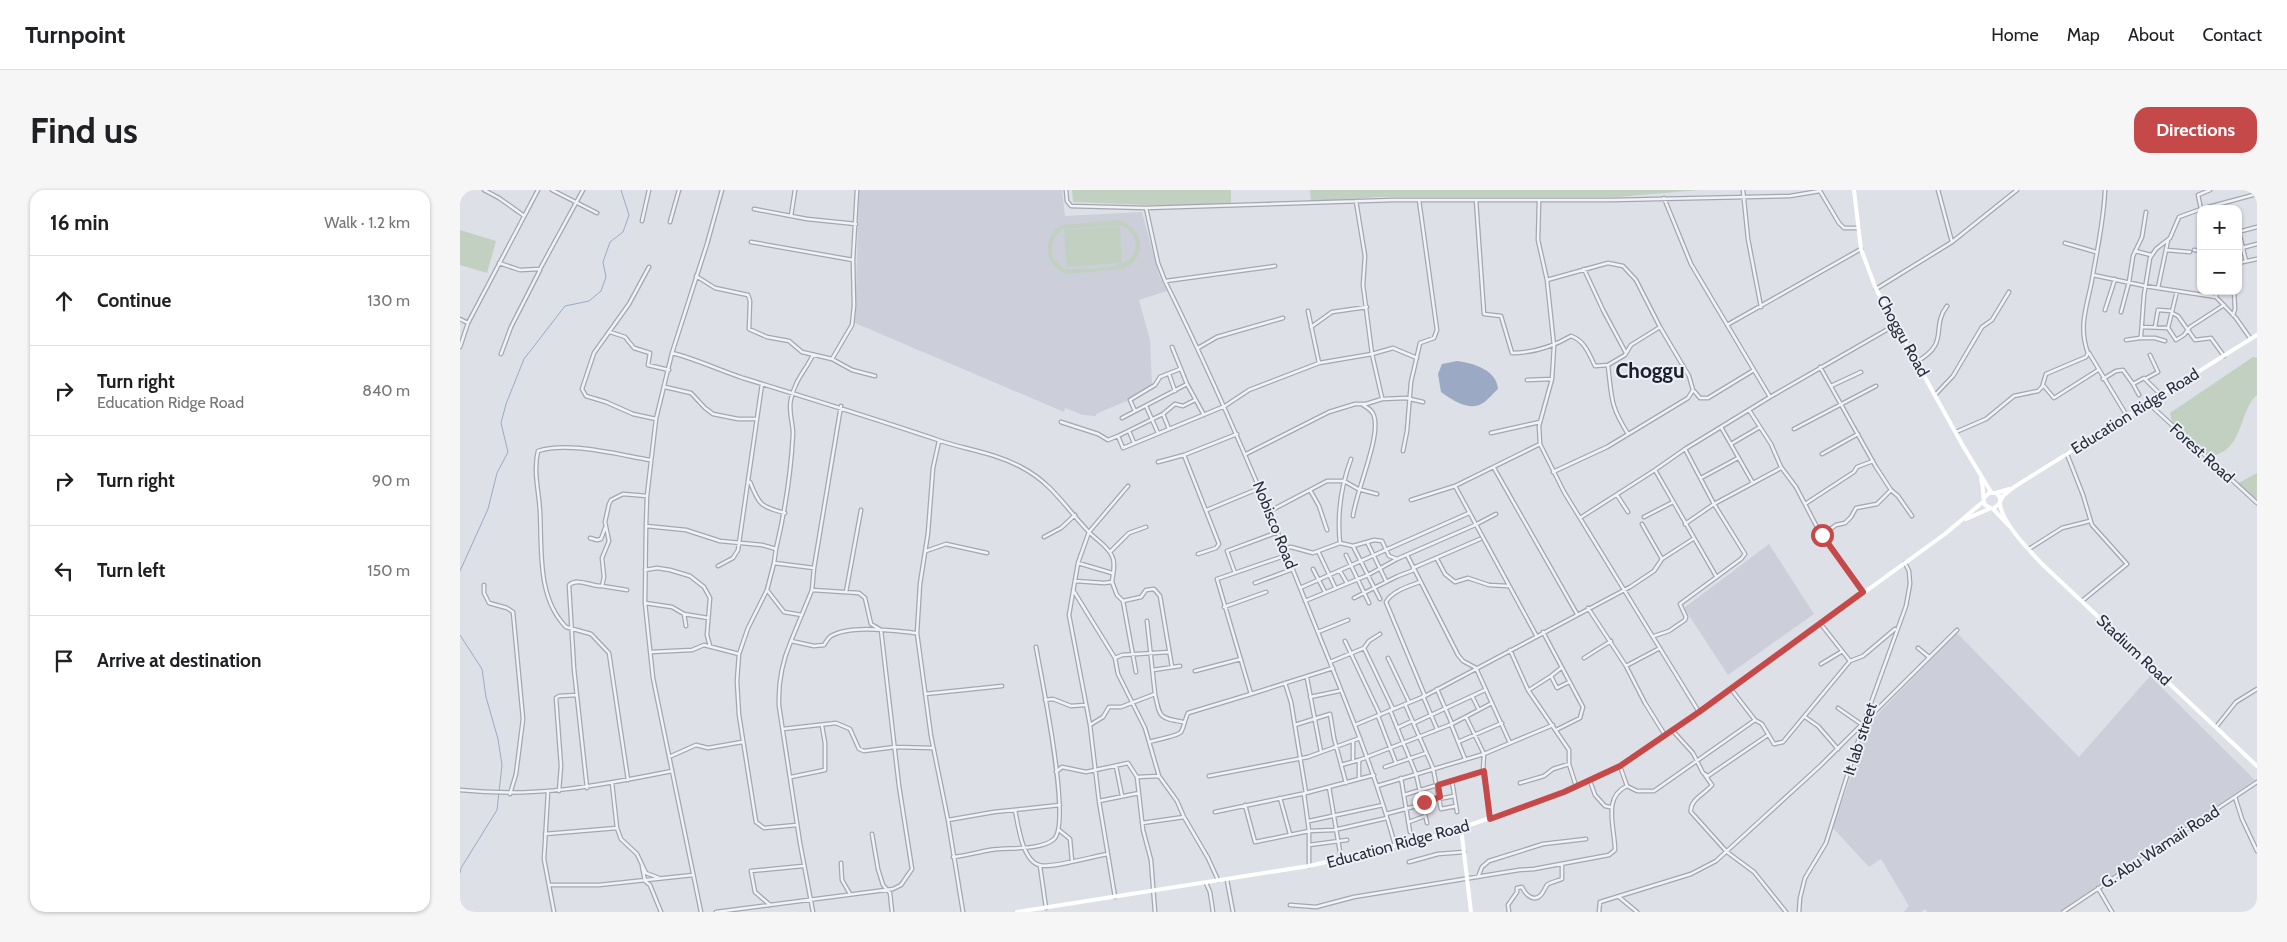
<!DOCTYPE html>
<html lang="en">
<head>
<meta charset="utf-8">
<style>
  :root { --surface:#fff; --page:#f6f6f6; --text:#202124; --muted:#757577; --line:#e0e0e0; --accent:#c64949 }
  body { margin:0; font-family:Cabin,sans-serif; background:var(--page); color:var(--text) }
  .controls { position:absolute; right:15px; top:15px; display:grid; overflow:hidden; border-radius:10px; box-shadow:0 1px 4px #0004 }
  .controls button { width:45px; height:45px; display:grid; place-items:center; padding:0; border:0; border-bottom:1px solid var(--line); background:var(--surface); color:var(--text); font:25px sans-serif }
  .stop { position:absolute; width:15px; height:15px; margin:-11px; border:4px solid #c64949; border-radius:50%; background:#fff }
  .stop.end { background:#c64949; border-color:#fff; box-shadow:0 1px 5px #0008 }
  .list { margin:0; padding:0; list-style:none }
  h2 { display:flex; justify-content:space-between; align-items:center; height:65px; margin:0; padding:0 20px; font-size:21px }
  h2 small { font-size:16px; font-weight:400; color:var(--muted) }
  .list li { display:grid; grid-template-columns:32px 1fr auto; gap:15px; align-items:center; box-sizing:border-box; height:90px; padding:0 20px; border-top:1px solid var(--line) }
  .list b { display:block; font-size:19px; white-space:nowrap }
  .list p { margin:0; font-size:16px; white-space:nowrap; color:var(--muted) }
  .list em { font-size:16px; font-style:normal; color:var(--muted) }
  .icon { flex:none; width:28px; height:28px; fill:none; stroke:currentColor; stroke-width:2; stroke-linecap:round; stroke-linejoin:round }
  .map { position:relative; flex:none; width:1797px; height:722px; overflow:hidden; border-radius:15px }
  header { display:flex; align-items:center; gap:30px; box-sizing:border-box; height:70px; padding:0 25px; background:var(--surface); border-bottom:1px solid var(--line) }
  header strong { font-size:24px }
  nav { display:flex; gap:28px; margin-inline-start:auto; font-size:18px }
  .intro { display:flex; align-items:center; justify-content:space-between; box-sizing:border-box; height:120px; padding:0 30px }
  h1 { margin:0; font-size:35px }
  .button { padding:12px 22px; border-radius:15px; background:var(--accent); color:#fff; font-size:18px; font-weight:700 }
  main { display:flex; gap:30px; padding:0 30px }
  aside { flex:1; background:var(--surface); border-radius:15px; box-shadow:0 1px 4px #0004 }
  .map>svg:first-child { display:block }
</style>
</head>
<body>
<header>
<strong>Turnpoint</strong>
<nav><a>Home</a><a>Map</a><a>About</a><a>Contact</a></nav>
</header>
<div class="intro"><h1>Find us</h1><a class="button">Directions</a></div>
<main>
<aside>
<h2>16 min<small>Walk · 1.2 km</small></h2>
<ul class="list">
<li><svg class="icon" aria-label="ahead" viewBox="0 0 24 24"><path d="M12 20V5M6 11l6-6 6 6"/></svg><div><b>Continue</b></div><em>130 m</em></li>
<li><svg class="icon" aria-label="right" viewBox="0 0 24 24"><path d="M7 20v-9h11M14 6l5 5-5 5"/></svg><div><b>Turn right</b><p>Education Ridge Road</p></div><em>840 m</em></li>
<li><svg class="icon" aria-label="right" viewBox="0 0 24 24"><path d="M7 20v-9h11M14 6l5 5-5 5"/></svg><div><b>Turn right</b></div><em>90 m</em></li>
<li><svg class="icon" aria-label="left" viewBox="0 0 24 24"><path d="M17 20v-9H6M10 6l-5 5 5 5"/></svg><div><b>Turn left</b></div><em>150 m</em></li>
<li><svg class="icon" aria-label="arrive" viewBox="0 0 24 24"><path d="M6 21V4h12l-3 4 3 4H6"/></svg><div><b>Arrive at destination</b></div></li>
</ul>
</aside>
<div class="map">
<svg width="1797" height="722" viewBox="0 0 1797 722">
  <rect width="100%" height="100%" fill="#dee0e7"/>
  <path fill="#cccfd9" d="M399,0H602L605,26L682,22L699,85L707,101L679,110L690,150L692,195L671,209L636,224V226L623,225L605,218L604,222L395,133Z
    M1309,354L1354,424L1268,485L1224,418Z
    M1497,443L1619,567L1690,486L1795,590L1599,722H1467L1466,719L1461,722H1444L1449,716L1421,669L1409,677L1373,638L1403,550L1412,530Z"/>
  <path fill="#c1d0c0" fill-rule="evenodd" d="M612,0H771V14L735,17L613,12Z
    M850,0H1239L1158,7H919L851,12Z
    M660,30C685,41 687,66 664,79L605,84C583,72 582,49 601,35ZM660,35C667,38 674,43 675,51C681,83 626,78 606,79C588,70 587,51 603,39Z
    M660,36L662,73L607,77L604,40Z
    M0,40L36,51L27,83L0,75Z
    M1793,167L1797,168V205C1782,218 1783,245 1767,259C1762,263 1754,266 1749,268L1713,236L1710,223Z
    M1797,283V308L1793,312L1775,295Z"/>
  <path fill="#9ba9c5" d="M997,171C1013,173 1037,180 1038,199C1033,203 1028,210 1023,213C1009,222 992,210 981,202L978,184L982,174Z"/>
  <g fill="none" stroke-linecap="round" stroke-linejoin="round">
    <path stroke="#9ba9c5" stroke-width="1" d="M0,381L28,319L37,283L48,262L41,233L46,214L64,169L105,116L129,111L141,101L146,87L143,72L150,52L163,42L169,25L161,0
      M0,445L22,479L26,507L38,549L42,575L37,620L1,678L0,683"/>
    <defs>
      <path id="street" d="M24,0L39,8L63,25
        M92,0L137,23
        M606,0L607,11L611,16L686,18L934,10H1153L1330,6L1360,1
        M1283,0L1288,49L1301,117
        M1478,0L1492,52
        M1360,1L1379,33L1384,38H1398
        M1204,8L1231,74L1310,207
        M1016,10L1024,124L1041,126L1052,163C1073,163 1092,157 1111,146C1125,151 1129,164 1135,176L1148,175L1165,165L1171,155L1200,137
        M1079,11L1078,50L1087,90L1094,156L1092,189L1079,236L1080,254L1104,302L1239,522
        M686,18L698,73L705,91C757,196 802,302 845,410C877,491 912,571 935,655
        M294,19L347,29L396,34
        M1741,19L1797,4
        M1741,19L1738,5L1750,0
        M331,26L335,0
        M182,31L189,0
        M210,32L219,0
        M1778,42L1797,37
        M1779,42L1786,71
        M291,52L393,70
        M1605,53L1636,62
        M1778,59L1797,54
        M1706,60L1730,62
        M1734,60L1741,61
        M1675,61L1691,65
        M39,73L60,80L80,79L123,0
        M1778,73L1797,69
        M189,77L169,114L134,163L122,199L126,206L146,212L173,224L196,229
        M1124,79L1143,120L1166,163
        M1633,85L1685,96L1756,107L1776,128L1790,148
        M236,86L255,98L288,105L290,111L289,139L307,147L329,151L342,162L372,169L392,180L415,186
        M1087,90L1148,73L1163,76L1176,90L1200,137L1229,186L1233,200L1228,208L1147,257L1093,282
        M706,91L815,76
        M1698,98L1708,50
        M1416,99L1492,52L1557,0
        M1717,101L1708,138L1716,150L1724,145L1730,137L1764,115
        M1756,107L1757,101
        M1645,120L1655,89
        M848,121L859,173
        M1661,122L1669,92L1673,66L1682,47L1686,22
        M1712,123L1718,126L1735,150L1751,148L1764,166
        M1773,125L1775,119L1774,101
        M0,129L8,133L78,0
        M1267,135L1401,59
        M851,137L872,122L907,117
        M1682,137L1708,138
        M1695,137L1698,120L1712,121
        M150,142L165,147L174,158L190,163L188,175L209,180
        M1680,148H1695L1705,151
        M1666,150L1680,148L1681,146L1684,105L1690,68L1696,59L1710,48L1719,27L1741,19
        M0,157L8,133
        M712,157L727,194L744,225
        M738,158L757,147L823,128
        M212,163C236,169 259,180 283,188C348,208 413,228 478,250C506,260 533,262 561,277C592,293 605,317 628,341C636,350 647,355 652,366C656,373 653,383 652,392
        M1629,163L1667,226
        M41,164L51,137L80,80
        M372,169L392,135L394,116L393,70L397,0
        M1456,172C1491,153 1470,138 1487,116
        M1148,176C1152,209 1150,215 1168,244
        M1360,177L1416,277L1431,300L1438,306L1452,326
        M709,184L715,201
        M1643,189L1656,181L1663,180L1673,194
        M1685,189L1698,182L1690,165
        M1067,190L1092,189
        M1583,195L1594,208L1638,180
        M1371,196L1401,182
        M205,197L231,203L245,218L253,224L278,229H297
        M1234,201L1240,208H1248L1294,180
        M1476,204L1493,186L1522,137L1532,130L1549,102
        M1679,205L1673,194L1684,188L1701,205
        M922,208L912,164L933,158L957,168
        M1688,213L1797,313
        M686,216L698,243
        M1289,220L1311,254L1321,277L1336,297L1358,339L1403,402
        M675,221L670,210L695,195L700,187L720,179
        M703,224L709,239
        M662,228L727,194
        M601,232L638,244L648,250L658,246L663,258L765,216L789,200L859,173L912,164L903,95L905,66L896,11
        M1261,237L1293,293
        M1334,239L1416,196
        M669,241L674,253
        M1496,242L1526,229L1554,206L1578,201L1582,197L1586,184L1626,167L1628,163C1617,134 1629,112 1633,84C1638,56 1644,28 1645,0
        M1031,243L1080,232
        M658,246L703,224L715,214L723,216L735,210
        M479,251L473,278L468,343L460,394L457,443L471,546L488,630L503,722
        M1271,254L1300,237
        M943,261L947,241L951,192L960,153L974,148L977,140L959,10
        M786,264L869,222L895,214H906L922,209L946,208L963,212
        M1362,264L1398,244
        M1607,264L1623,305L1632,335L1667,374L1622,411
        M724,265L759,354L756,358L738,364
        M698,272L724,265L777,244
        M1034,278L1117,424
        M1241,288L1278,268
        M290,292C299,315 301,317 325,323
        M995,296L1076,445
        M850,300L859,316L867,340
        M1157,305L1168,322
        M951,310L995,296L1080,254
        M1345,314L1394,282L1397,277L1413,271
        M747,320L800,298
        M810,321L867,291H884L898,299L917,304
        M893,326C896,301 921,247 914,226C913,221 908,218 903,215
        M1184,327L1213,312
        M1120,328L1195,280
        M1182,334L1202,369
        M1225,334L1254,314L1321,278
        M186,336L226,340L260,351L302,355L316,359L314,373L354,378L352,400L331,451L354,456L364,455C366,452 368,448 371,446C391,434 435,441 457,443
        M1362,345L1376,335L1385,333L1391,327L1396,318L1417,314L1431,300
        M584,347L601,338L615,325
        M130,348L137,350L141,349L145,338
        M880,353C877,324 881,296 891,269
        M908,354L926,391
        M893,356L920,409
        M825,358L831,357L853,363L880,353L893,356L914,350L922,351L929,366L937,369L1015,335L1036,324
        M316,359C325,321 331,283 333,244C333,232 328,221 331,209C336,188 344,183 353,165
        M1569,359L1602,338L1630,331
        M466,361L486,354L527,363
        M858,361L875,397
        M650,362L669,343L686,337
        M827,365L757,389L791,504L873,478
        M886,365L909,413
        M977,369L985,384L995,392L1008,388L1029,395L1048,396
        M314,373L307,400L288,438L279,464L277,491L279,525L296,632L304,638L337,635
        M618,373L652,383
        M258,376L273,368L278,360L302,194
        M354,378L381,216
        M953,378L1020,349
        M853,379L865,402
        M185,380L197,378L210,380L230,386L244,397L250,408L247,445L250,456
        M880,381L887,393
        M775,383L767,361L818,342
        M1256,386L1195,280L1225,259L1310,207L1435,135
        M615,391L644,393L652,392L657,405L663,411L681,407L686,400L694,399L700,406L712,477
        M960,392C949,396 932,401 926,412L965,506
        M795,393L833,379
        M24,395V403L29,413L47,418L53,422L63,529L56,584L50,604
        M142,396L167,400
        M840,398L1009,323
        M307,400L324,422L342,425
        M613,400L655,468L658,484L685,538L699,586L717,611L724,627L748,668L758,690
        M386,402L401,320
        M894,408L938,386L954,380
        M663,411L676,482
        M845,411L908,385L937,369
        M185,413L212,417L224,424L248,428
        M764,417L806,402
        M1128,418L1166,476L1185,513L1205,545
        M224,424L226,436
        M1360,433L1390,471
        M858,442L888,430
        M1083,442L1123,517L1120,528L1096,540
        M1194,446L1209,441L1225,430L1226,427L1220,414L1281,369L1285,364L1254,314L1225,259
        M331,451C322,472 318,493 319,516L340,653L353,722
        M885,451L920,525
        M904,458L933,519
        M1458,458L1469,467
        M1050,460L1068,500L1109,560V574L1116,596
        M191,462L232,460L244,455L279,464
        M655,468L662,465L709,462
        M928,468L949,512
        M1124,468L1151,451
        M870,472L904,458L909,451L920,444
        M1361,474L1381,462
        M1166,476L1200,458
        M1101,478L1091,486L1097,498L1109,492
        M693,480L720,476
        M735,481L781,469
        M847,488L861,562
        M825,493L831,512L846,603
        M977,499L992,534
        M1271,499L1295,530
        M1069,500L1091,486
        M465,504L542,496
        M695,504C700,528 699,528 723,532
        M963,506L977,539
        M1012,506L1019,520
        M850,507L879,501
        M585,510L593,509L611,516L625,515
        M945,514L973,578L981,619L996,616
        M1378,518L1401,534
        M930,520L956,584L967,633
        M918,526L936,573
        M1006,527L1024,564L1023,581L1030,627
        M1345,527L1358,536L1378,559
        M954,533L1025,500
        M991,534L1005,569
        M630,535L643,527L649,517H661L695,504L687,431
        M835,535L870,524L874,548L886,593
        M895,535L965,506L1170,397L1194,381L1202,369L1233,349
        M1756,537L1776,512L1797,499
        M937,538L952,531
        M323,539L376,533L390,539L399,559L404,561L435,557L473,558
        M1212,540L1233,563L1243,583L1248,586L1308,545
        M689,552C695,550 718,546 721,542C724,537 725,529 728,523L791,504
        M893,552V569
        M998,552L1042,533
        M1050,553L1093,535
        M209,567L236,555L248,558L282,552
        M907,567L992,534L1032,513
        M899,570L905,568
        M881,575L899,570V589
        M656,576L662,606
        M925,577L966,563
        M596,582L602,577L626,582L668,573L677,587L683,640L691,670L695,722
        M1245,585L1252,595C1246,603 1229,610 1231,622L1267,662L1294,682L1326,722
        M749,586L848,567L900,548
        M331,587L365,580V553L362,536
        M677,587L699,586
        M941,588L950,642
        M168,590L149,463L131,444L106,437C77,408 82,360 80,322C79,301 73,282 78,261C108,251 159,265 191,270
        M992,591L997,622
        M1130,591L1135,605L1145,616L1150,617
        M152,593L157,638L161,649L177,664L186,683L199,688
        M1060,593L1084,586L1093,579L1109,574
        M917,596L1024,564L1050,553L1016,478L1003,471L998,465L947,365
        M1167,596L1177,601H1194L1295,530L1302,534L1314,554L1323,552L1390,471L1403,466L1435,439
        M869,597L881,668
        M127,598L114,479L109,395C118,387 132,397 142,396L144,387L142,368L149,351L145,332L149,314L151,310L163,304L187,306
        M0,600C77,608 137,596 212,581
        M99,601L101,576L96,508L99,506L117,505
        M88,602L84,669L94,722
        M844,604L849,641V676
        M944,605L1023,581
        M1775,607L1782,629L1797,661
        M820,608L830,644
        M639,611L679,603
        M964,612L994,606
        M785,615L795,652L849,641L874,640L927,628
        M555,620C558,634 562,670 579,675C590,679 634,666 648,664
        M755,622L846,603L914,585
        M926,624L964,614
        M488,630L534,622L600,615
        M849,631L923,615
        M949,632L965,626
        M682,633L724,627
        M599,640L610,649L612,671
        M85,644L157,638
        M412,644L418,679L423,695L430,703L432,722
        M849,655L887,650
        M493,667C506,666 518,662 530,660C547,657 581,661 594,649C612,633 581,486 576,457
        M949,672L978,664L1004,662
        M381,673L382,690L390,704
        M182,676L185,691L190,695L201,722
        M580,676L586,718
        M1018,687L1022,677L1029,671L1083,654L1126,649
        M767,690L773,722
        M746,693L750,702L753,722
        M89,695H139L233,685
        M1638,698L1652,722
        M655,707L639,611L630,535L609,425L618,373L629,342L668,296
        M1159,707L1177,722
        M310,715L295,702L291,681L343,676
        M830,715L856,717L894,707L1059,680L1074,679L1149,665L1155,660C1155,638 1142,607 1167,596L1160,576
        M241,722L193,488L185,413L186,336L187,306L196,229L212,163L247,54L262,0
        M256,722L433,699L441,695L452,679L439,596L421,440L411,434L405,408L399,403L352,400
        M1049,722L1048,715L1057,702V698L1062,697C1066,706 1076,714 1083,702C1084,701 1086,696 1087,695C1090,692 1098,691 1102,689V674
        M1139,722L1140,712L1231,684L1256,671L1360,576L1497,440
        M1339,722L1340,708L1345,688L1366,653L1404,532L1446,416L1450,394L1449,381L1445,373
        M1603,722L1797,592"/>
    </defs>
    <use href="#street" stroke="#a4a7b1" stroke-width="5"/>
    <use href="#street" stroke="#f1f2f6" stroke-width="2.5"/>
    <path stroke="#fff" stroke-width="4" d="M1394,0L1401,59L1416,99L1503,256L1531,302
      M1521,289C1524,298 1522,306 1525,315L1533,319L1540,313V307L1536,303H1529L1524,308
      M1536,303L1549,299
      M1540,312L1543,306L1554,297L1797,145
      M1540,313C1541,332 1569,360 1582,374L1797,576
      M1533,319L1549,336
      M1506,329L1529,319
      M1001,638L1011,722
      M557,722L849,676L981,645L1104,602L1160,576L1239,522L1485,344L1524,311"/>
  </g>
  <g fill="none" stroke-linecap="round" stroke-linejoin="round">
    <path stroke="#c64949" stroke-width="6" d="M964,612L980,607L978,595L1024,581L1030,629L1104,602L1160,576L1239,522L1403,402L1362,345"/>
  </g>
  <g text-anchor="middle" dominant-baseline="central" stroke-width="4" stroke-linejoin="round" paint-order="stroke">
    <g font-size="16" fill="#282d3d" stroke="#edeff5">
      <text transform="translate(1443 146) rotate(61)">Choggu Road</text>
      <text transform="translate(1675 221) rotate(-32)">Education Ridge Road</text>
      <text transform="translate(1742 263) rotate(42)">Forest Road</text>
      <text transform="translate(815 335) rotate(68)">Nobisco Road</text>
      <text transform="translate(1674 460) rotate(43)">Stadium Road</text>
      <text transform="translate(1400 549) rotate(-72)">It lab street</text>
      <text transform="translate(938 654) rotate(-15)">Education Ridge Road</text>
      <text transform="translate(1700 657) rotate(-33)">G. Abu Wamaii Road</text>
    </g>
    <g font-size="21" font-weight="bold" fill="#1b1e2e" stroke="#edeff5">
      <text x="1190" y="180">Choggu</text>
    </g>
  </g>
</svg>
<div class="controls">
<button>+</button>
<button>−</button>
</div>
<div class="stop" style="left:1362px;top:345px"></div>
<div class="stop end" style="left:964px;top:612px"></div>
</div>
</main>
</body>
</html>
